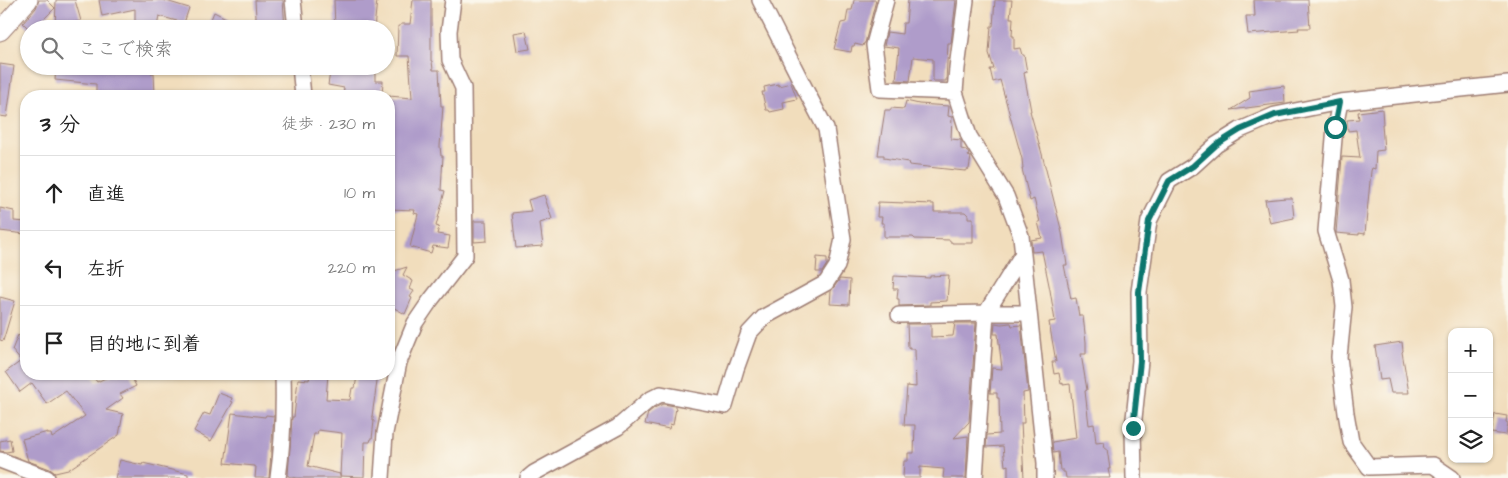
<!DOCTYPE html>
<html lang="ja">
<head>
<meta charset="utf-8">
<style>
  :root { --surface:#fff; --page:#f6f6f6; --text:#222; --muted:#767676; --line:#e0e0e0 }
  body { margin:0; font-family:"Architects Daughter","Klee One",sans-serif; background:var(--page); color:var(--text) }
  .controls { position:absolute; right:15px; bottom:15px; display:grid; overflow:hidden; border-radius:10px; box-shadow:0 1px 4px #0004 }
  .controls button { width:45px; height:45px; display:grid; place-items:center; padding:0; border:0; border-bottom:1px solid var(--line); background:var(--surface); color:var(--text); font:25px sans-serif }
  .stop { position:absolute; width:15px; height:15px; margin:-11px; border:4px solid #0f766e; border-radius:50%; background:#fff }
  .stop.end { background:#0f766e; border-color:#fff; box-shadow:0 1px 5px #0008 }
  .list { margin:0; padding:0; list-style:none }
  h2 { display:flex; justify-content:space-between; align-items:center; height:65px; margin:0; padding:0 20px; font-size:21px }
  h2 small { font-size:16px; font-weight:400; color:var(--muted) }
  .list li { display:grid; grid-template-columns:32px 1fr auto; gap:15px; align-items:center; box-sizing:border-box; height:75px; padding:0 20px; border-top:1px solid var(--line) }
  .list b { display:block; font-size:19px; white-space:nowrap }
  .list em { font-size:16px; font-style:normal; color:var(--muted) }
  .icon { flex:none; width:28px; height:28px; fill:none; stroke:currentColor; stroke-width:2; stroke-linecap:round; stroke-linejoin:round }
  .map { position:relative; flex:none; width:1508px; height:478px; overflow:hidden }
  .search { position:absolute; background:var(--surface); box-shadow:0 1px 4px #0004; left:20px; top:20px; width:375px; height:55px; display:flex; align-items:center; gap:12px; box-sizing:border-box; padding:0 18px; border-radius:28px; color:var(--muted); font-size:19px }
  .panel { position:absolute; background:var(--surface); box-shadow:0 1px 4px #0004; left:20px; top:90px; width:375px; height:290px; border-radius:20px }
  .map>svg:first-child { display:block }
</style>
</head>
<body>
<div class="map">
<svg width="1508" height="478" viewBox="0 0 1508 478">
  <rect width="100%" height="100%" fill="#fbf7ec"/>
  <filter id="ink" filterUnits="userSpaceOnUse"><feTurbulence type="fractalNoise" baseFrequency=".02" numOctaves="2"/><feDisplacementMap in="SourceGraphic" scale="10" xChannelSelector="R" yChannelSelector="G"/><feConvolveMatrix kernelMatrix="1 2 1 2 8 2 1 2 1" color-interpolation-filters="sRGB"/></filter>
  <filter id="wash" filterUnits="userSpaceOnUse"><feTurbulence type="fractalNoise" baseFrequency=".0096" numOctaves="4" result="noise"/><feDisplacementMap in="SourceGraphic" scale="20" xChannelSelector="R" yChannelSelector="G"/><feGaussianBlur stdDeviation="1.12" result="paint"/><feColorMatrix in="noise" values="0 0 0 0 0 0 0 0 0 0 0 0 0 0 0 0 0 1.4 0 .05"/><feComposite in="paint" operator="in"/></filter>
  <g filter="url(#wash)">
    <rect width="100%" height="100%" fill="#f1ddbc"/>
    <g id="blocks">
      <path fill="#af9cca" d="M39,0H47L55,8L34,29H29L23,23L36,8Z
        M56,0H75L81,21L72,23V29H55Z
        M99,0H163L189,8L184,23L159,16L157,27L154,26V29H137V26H135V9L102,16Z
        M255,0H283L285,29H253L256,17Z
        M334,0H377L374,29H335Z
        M413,0H431V61H432L433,70H439L441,106H443L440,146L441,156H443L441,190L445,191L436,226L439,227L437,234L450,236L448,248L433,246L431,253L410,247L418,214L414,213L415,210L389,209V96L412,98L409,56H397L398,26H400L401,24H410Z
        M854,0H876L865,43H864L863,46L855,44L854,46H852L851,52L834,49L841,23L846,22L848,10H852Z
        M908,0H956L951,43H948L946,81H933V59L913,57L910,81L896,80L899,48L884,46L887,32L902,34L903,23H906Z
        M995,0H1012L1010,18H1013L1012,36H1014V49L1020,48L1022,55H1024L1027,72L1024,73L1031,111H1030L1042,154L1062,233L1067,265H1064L1071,299L1076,298L1079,316H1083L1086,342V354H1081L1087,390L1085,391L1089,425L1094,424L1096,443L1104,442L1105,449H1107L1110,469H1108L1110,478H1066L1065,472H1063V470H1060L1058,452L1053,453L1052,442L1076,438L1070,384L1063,385V383L1061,384L1059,373L1054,374L1052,362H1056L1049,322L1055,321L1050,290L1042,251L1032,252L1031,240L1042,238L1038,222H1040L1034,199L1030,201L1022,169H1023L1022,159L1000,80L993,82L990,69H994L989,53L991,26H993Z
        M1254,0H1308L1310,28H1298L1299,30L1248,34L1246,16H1255Z
        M214,12L230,20L226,29H207Z
        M526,31L530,49L517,51L514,33Z
        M0,64L14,66L7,117L0,116Z
        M56,66H151V73H154L155,96H96V84L55,80Z
        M331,66H373V71H375V81H383L382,96H343L344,88L328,85Z
        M791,83L797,99L783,102L784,109L770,112L769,110H766L762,92H765L764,87L778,84L779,86Z
        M1284,86L1285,103L1231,110L1250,98L1249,91Z
        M906,101L919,104L949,106L948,116L952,117L951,139L961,140V149L966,150L969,154L968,156L971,157L969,169L965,171L909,165L908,162L884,158V155H878L885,110H891V108L904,109Z
        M1382,109L1383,124H1382L1384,150L1376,151L1375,169L1372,168L1371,171L1365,234L1359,233V235L1336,233L1342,157L1360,158L1356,130L1348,131L1347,120L1359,119L1358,112Z
        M544,195L552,219L540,223L543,246L516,248L512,213L531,211L528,200Z
        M1286,198H1292L1294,218L1270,223L1265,200Z
        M878,202L934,204V212H965L968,215V218H973V243H952V242H950V240L915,239L913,237H884V223H881L882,217H877Z
        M0,208L14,211V221L26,222L25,234L0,231Z
        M474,221H486L487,241L474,242Z
        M817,257L827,258V264L822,272H816Z
        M407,267L403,275L413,281L410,289L414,291L410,297L412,298L405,314L389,305V277L391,272Z
        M949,275L947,301L930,302V305L899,306V299H897L898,289H893L894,276L930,278V276Z
        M840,279L850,280L849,305L830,304L831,291Z
        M0,297L15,301L3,341L0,340Z
        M955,323H976L969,422L954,438L968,436L966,478H943L944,469L920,467V478H903L904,461H908V453H914L915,425H904L907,386L916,387L915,349H909L910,347H908L907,324H931V337L953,336Z
        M995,323L1001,324L1011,323L1012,326L1021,325L1028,392L1023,393L1024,423H1021L1024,478H1008V465L1005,466L1003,446L986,447L987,435L1000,434L999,398H997V393H990L992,368L1002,369L998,334H994Z
        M18,335L26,342V374H91L97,382L114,374H130L136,386L120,394L123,398L106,410L123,414L119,435L68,470L55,473L50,469L28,461L22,439L48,432V434H51L52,438L85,416L66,391L47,404L32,383L20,392L6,372L21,361L12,350Z
        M1402,342L1403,351L1402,352L1409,393H1391L1388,379L1380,380L1375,346Z
        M310,374H328L326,399L350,400L352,388H355L357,376H360V374L368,376L369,374L378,375L372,416H373V421H374L372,439H371L370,442H365L364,477L340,476L342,433L318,430L317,434H314L308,466L340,474V478H297L288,476L292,417H294L298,379L309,380Z
        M219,393L232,398L231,401L233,402L211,441L194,431L204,413L210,415Z
        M663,404L675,406V408H676L673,425L670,424L669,429L645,424L648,413L654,408Z
        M232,413L265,417L266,415L274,416L269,478H255L256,467L254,466L225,463Z
        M1495,414L1507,416L1506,422L1508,423L1506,435L1491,433Z
        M10,439L12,451L6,452L0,451V441Z
        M120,460L142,465L143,463L188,474V478H115Z"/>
    </g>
  </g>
  <g filter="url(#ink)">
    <use href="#blocks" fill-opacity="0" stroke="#9e7e74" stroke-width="1"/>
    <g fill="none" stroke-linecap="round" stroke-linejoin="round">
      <defs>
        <path id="minor" d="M293,0L296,29
          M886,0L874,45L880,89L955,92
          M966,0L957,68L955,92L969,136L1006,196L1021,236L1045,463V478
          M300,66L303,96
          M1340,102L1335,127L1326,231L1341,280L1344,307L1339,357L1346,413L1351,442L1369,467L1433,465L1452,478
          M899,315L986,313L1022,255
          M0,460L47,478
          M278,478C283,443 284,409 283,374
          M382,478L385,433L399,362L415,323L430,301L465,256L463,88L450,60L449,31L453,0
          M528,478L534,473L618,427L649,400L661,394L725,406L736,369L749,333L764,317L826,283L837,266L843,239L826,129L802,83L760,0
          M975,478L986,313H1029
          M1134,478L1133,428L1140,361L1139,292L1149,221L1169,181L1193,166L1216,145L1240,130L1275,115L1340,102L1508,84"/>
        <path id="major" d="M0,31L28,0"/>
      </defs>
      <use href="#minor" stroke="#9e7e74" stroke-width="18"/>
      <use href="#major" stroke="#9e7e74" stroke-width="21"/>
      <use href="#minor" stroke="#fff" stroke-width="15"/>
      <use href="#major" stroke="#fff" stroke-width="19"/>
    </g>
  </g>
  <g fill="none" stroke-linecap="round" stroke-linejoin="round" filter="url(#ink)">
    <path stroke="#0f766e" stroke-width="6" d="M1133,428L1140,361L1139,292L1149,221L1169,181L1193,166L1216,145L1240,130L1275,115L1340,102L1335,127"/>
  </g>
</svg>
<div class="controls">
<button>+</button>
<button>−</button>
<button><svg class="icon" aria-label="layers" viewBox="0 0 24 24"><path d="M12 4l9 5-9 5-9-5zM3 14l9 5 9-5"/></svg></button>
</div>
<div class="stop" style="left:1335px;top:127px"></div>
<div class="stop end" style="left:1133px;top:428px"></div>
<div class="search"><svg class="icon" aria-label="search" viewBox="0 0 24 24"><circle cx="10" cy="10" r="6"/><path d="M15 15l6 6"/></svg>ここで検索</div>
<section class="panel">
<h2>3 分<small>徒歩 · 230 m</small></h2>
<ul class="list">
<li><svg class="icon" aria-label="ahead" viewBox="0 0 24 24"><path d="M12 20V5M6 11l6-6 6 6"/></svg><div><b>直進</b></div><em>10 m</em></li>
<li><svg class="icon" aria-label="left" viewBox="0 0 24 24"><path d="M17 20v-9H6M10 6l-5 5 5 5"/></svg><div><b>左折</b></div><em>220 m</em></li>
<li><svg class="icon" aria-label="arrive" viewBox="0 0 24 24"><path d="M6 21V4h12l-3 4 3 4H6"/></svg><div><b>目的地に到着</b></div></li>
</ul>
</section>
</div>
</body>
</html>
